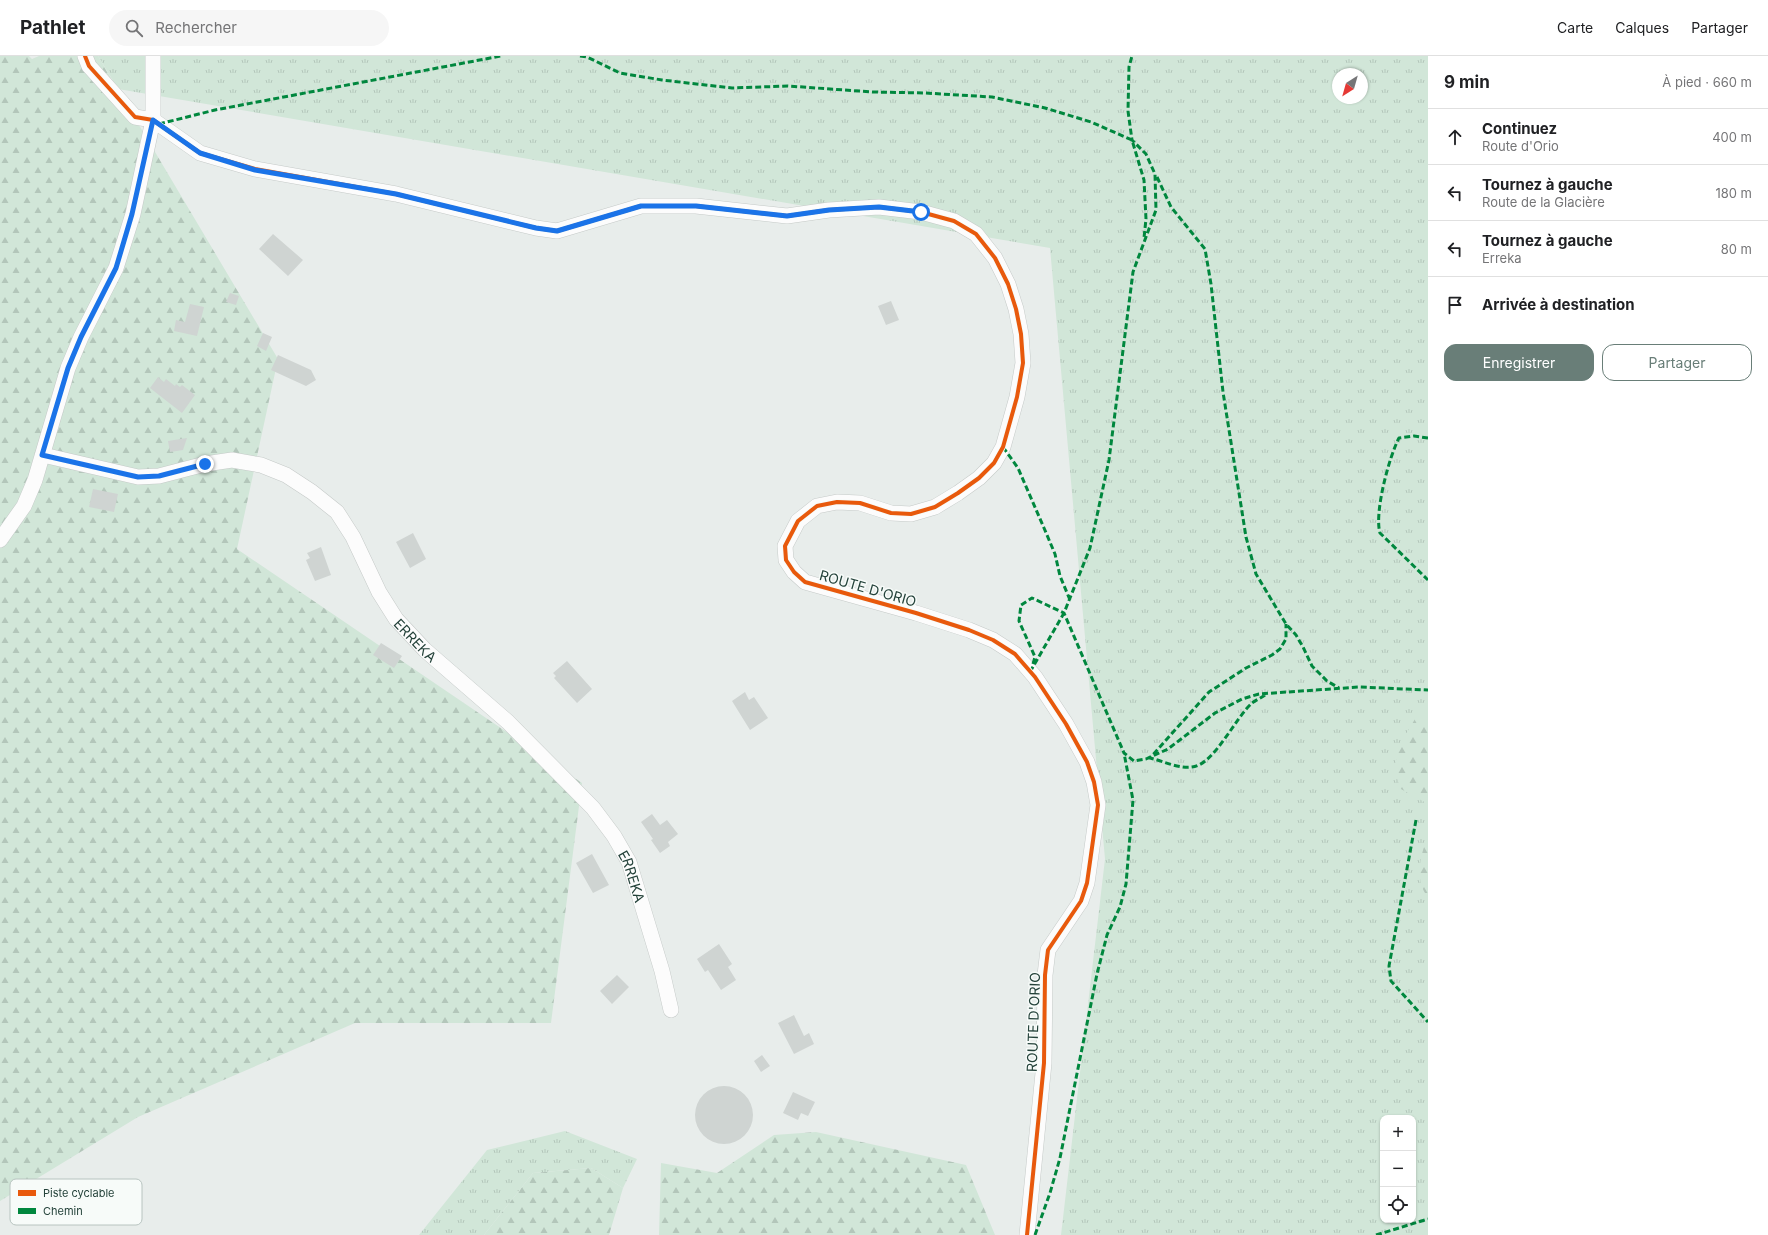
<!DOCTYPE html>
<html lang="fr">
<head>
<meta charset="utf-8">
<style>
  :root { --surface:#fff; --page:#f6f6f6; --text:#202124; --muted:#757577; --line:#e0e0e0; --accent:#697e78 }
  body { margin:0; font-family:Inter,sans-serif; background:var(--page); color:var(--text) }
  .controls { position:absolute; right:12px; bottom:12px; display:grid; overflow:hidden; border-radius:8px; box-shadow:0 1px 3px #0004 }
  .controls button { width:36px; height:36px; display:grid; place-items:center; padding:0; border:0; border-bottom:1px solid var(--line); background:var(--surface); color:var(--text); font:20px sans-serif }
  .compass { position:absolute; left:1332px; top:12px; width:36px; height:36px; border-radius:50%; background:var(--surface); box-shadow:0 1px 3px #0004; rotate:217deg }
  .stop { position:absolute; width:12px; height:12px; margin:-9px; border:3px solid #1a73e8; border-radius:50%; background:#fff }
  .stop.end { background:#1a73e8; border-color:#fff; box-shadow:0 1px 4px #0008 }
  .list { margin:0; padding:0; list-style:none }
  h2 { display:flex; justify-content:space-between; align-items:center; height:52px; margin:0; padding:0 16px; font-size:17px }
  h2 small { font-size:13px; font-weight:400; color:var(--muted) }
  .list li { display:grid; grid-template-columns:26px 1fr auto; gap:12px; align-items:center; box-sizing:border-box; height:56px; padding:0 16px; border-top:1px solid var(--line) }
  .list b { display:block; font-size:15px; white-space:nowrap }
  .list p { margin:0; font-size:13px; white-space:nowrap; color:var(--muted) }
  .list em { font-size:13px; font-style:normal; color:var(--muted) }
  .actions { display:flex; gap:8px; padding:12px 16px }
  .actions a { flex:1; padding:9px 0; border:1px solid var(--accent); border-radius:12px; text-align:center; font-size:14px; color:var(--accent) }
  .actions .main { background:var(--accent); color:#fff }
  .icon { flex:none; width:22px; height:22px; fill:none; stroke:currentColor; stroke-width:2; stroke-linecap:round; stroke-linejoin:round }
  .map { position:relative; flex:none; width:1428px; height:1179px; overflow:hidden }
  header { display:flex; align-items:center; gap:24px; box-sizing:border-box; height:56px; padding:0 20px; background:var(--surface); border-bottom:1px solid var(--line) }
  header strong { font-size:19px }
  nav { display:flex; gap:22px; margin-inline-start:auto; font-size:14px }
  .search { width:280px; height:36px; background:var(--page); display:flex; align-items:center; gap:10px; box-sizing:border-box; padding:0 14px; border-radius:22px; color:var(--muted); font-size:15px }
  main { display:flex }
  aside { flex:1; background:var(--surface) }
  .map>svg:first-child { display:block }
</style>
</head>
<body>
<header>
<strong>Pathlet</strong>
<div class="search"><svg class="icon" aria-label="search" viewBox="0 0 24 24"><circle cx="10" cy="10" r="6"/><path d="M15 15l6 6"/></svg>Rechercher</div>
<nav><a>Carte</a><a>Calques</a><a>Partager</a></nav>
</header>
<main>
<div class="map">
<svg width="1428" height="1179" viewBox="0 0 1428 1179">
  <defs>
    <pattern id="grass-tufts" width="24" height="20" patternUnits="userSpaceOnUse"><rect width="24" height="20" fill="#d1e6d8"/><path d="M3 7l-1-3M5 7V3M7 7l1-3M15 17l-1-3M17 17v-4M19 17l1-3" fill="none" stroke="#b3c6ba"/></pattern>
    <pattern id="forest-firs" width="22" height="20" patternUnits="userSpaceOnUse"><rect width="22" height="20" fill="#d1e6d8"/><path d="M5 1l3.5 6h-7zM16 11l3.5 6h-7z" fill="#b3c6ba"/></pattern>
  </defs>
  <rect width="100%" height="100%" fill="#e8edeb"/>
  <path fill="url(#grass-tufts)" fill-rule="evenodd" d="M98,0H1428V1179H1061L1105,803L1050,192L118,33ZM1338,18H1362V42H1338ZM1383,1062H1413V1164H1383Z
    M565,1075L637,1103L623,1132L591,1112L533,1117L484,1179H419L487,1094Z"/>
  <path fill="url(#forest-firs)" d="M0,0H29L32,3L39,0H98L278,303L237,493L582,727L551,967H355L138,1061L0,1145Z
    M1428,659V748L1401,733L1394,714L1399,690L1415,663Z
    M1428,777V841C1413,823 1422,797 1428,777Z
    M816,1076L966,1109L995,1179H659L661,1107L717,1117L774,1079Z
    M591,1112L623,1132L609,1179H484L533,1117Z"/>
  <path fill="#cfd4d2" d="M273,178L303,204L288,220L259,193Z
    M230,237L239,240L236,249L226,246Z
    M891,245L899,264L886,269L878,250Z
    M190,248L204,251L197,280L174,275L176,264L185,266Z
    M263,277L272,281L266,295L257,290Z
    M278,299L311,314L316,324L306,330L271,314Z
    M158,321L164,326L166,323L175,330L176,328L180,331L182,329L195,339L182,357L150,332Z
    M187,382L183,394L170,396L168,385Z
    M93,433L118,438L114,456L89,451Z
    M413,477L426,503L410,512L396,486Z
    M321,491L331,519L315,525L306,504L310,502L307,497Z
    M381,587L402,600L394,612L373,599Z
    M567,605L592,633L577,647L554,622L556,620L553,617Z
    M745,636L749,644L754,641L768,662L750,674L732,645Z
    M652,758L660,769L667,764L678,778L668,786L670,790L660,797L651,784L653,783L641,766Z
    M592,798L609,829L593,837L576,807Z
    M719,888L732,908L728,911L736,924L721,934L708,914L705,916L697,903Z
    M617,919L629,931L612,948L600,935Z
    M794,959L804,980L809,977L814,988L794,998L778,967Z
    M762,999L770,1010L761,1016L754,1005Z
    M695 1059a29 29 0 1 1 58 0a29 29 0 1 1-58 0Z
    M793,1036L815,1046L808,1060L801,1057L798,1064L783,1057Z"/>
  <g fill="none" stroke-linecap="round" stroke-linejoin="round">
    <defs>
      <g id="minor">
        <path d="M85,0L89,10L135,61L153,64L200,97L255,113L396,138L536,172L557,175L641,150H696L787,160L829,154L879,151L921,156L954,165L976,178L995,202L1008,228L1016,253L1021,278L1023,307L1017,341L1003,391L994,407L979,422L958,437L935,451L911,458L891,457L860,447L837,446L817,450L798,465L785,490L786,504L794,516L805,526L916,557L969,574L993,584L1015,598L1035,621L1066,668L1087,706L1094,726L1098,749L1087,827L1081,845L1048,894L1045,919L1044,1007L1027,1179"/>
        <path id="s1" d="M43,399L138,421L159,420L205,408L232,404L261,409L286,419L312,436L337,456L353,481L379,536L396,563L425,594L508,666L593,752L614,780L629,806L662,915L671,954"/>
        <path d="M0,484L24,450L35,424L68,312L81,281L116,212L133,158L153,64V0"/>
      </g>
    </defs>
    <use href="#minor" stroke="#c5cac8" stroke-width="16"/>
    <use href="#minor" stroke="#fcfcfc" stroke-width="15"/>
    <path stroke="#00873e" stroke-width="3" stroke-dasharray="6 3" stroke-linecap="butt" d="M580,0L587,1L620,17L662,24L732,32L788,30L873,36L925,37L992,41L1045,52L1091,66L1132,84L1144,124L1146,163L1144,182
      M159,68L215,54L501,0
      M1157,121L1171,151L1205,193L1211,228L1223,336L1246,481L1256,518L1286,568L1296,579L1303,591L1312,610L1327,625L1339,632
      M1428,382L1414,380L1399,382C1389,401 1374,457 1380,477L1428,524
      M1003,391L1018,412L1044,472L1055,498L1060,520L1070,544
      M1033,608L1035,601L1019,565L1021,549L1032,542L1064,557L1124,697L1134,705L1146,703L1168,693L1215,657L1242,643L1259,638L1359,631L1428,634
      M1030,616L1064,557L1090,492L1109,404L1133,216L1156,154L1155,118L1146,98L1132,84L1128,55L1129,11L1132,0
      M1265,639C1261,642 1256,644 1252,647C1235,662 1214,709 1192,711C1179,713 1163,705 1150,702L1209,636L1246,612L1272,599L1280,593L1286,583V568
      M1416,764L1389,910L1391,925L1428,966
      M1035,1179L1050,1137L1060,1102L1097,918L1107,879L1120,851L1126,828L1133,744L1124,697
      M1376,1179L1428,1163"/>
    <defs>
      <path id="cycleway" d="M85,0L89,10L135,61L153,64L200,97L255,113L396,138L536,172L557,175L641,150H696L787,160L829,154L879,151L921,156L954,165L976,178L995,202L1008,228L1016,253L1021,278L1023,307L1017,341L1003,391L994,407L979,422L958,437L935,451L911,458L891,457L860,447L837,446L817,450L798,465L785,490L786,504L794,516L805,526L916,557L969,574L993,584L1015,598L1035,621L1066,668L1087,706L1094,726L1098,749L1087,827L1081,845L1048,894L1045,919L1044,1007L1027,1179"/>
    </defs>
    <use href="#cycleway" stroke="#f7fbf9" stroke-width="6"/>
    <use href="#cycleway" stroke="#e8590c" stroke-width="4"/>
  </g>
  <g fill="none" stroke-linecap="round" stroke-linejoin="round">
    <path stroke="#1a73e8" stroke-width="5" d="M205,408L159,420L138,421L42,399L68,312L81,281L116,212L132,158L153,64L200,97L255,114L396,138L536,172L557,175L641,150H696L787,160L829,154L879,151L921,156"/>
  </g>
  <g text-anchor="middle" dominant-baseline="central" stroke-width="3" stroke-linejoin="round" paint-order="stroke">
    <g font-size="14" fill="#24423a" stroke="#f7fbf9">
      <text transform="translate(868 532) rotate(16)">ROUTE D'ORIO</text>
      <text stroke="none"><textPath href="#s1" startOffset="464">ERREKA</textPath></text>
      <text stroke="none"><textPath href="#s1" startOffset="788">ERREKA</textPath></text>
      <text transform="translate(1033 966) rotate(-88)">ROUTE D'ORIO</text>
    </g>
  </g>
  <rect x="10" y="1123" width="132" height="46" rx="6" fill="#f7fbf9" stroke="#b8c4c0" stroke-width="1"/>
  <rect x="18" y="1134" width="18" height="6" fill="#e8590c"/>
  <rect x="18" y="1152" width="18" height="6" fill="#00873e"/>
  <g font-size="11" fill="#24423a">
    <text x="43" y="1141">Piste cyclable</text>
    <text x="43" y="1159">Chemin</text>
  </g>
</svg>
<div class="controls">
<button>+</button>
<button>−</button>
<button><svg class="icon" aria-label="locate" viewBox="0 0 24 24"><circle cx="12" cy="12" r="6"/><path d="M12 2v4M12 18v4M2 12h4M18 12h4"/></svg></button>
</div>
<svg class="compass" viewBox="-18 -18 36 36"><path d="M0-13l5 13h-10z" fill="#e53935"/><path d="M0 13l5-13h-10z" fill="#757577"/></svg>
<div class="stop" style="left:921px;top:156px"></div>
<div class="stop end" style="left:205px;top:408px"></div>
</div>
<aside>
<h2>9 min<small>À pied · 660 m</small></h2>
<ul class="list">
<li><svg class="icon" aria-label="ahead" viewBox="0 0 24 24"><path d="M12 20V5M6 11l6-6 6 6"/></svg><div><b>Continuez</b><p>Route d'Orio</p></div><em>400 m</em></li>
<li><svg class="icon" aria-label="left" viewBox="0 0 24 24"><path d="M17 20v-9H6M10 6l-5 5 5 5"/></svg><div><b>Tournez à gauche</b><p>Route de la Glacière</p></div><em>180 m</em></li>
<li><svg class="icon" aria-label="left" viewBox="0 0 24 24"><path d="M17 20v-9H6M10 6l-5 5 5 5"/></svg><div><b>Tournez à gauche</b><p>Erreka</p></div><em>80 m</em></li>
<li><svg class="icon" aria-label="arrive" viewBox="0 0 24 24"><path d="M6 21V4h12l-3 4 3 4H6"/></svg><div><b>Arrivée à destination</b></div></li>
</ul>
<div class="actions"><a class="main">Enregistrer</a><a>Partager</a></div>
</aside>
</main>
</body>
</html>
